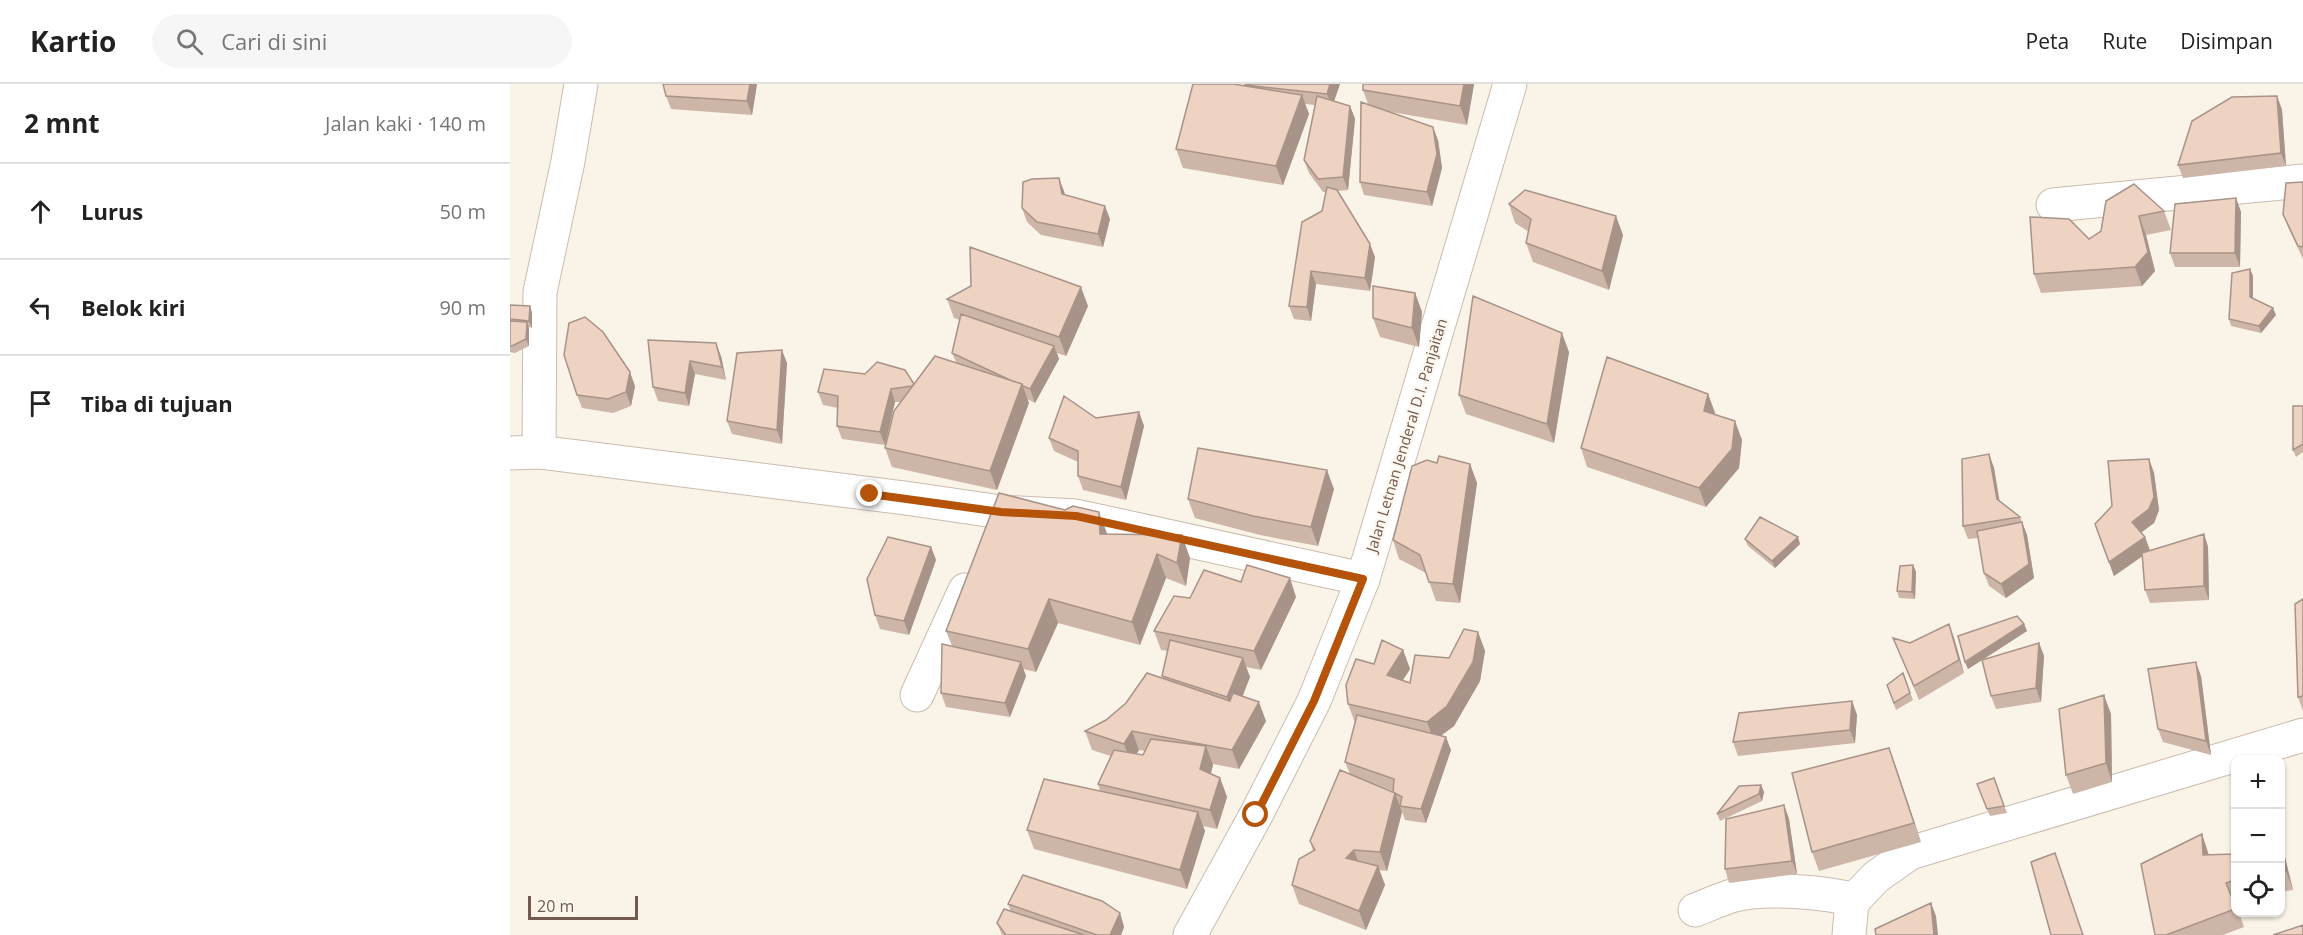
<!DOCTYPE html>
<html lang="id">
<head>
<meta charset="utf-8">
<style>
  :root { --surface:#fff; --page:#f6f6f6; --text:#222; --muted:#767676; --line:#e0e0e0 }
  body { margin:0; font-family:"Open Sans",sans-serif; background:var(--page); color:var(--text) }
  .controls { position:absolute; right:18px; bottom:18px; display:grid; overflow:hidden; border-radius:12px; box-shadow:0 2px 4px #0004 }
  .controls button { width:54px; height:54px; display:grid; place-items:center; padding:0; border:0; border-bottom:2px solid var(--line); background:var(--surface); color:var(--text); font:30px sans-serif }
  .scale { position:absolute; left:18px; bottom:15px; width:110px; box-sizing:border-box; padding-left:6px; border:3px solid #725a4e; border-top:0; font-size:16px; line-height:21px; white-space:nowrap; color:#725a4e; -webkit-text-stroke:4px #fdf7ee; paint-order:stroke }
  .stop { position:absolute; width:18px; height:18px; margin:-14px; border:4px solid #b45309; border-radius:50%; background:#fff }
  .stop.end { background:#b45309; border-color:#fff; box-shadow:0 2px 6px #0008 }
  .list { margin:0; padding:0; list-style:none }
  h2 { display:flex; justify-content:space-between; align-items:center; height:78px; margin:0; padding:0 24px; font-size:26px }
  h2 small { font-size:20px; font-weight:400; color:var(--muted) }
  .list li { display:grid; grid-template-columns:39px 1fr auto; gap:18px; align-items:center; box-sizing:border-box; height:96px; padding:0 24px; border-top:2px solid var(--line) }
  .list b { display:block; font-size:22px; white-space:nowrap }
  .list em { font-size:20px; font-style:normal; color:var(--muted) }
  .icon { flex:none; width:33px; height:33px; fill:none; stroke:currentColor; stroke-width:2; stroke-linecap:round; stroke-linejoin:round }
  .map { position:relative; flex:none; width:1793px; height:851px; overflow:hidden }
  header { display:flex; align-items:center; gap:36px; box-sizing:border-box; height:84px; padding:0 30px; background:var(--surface); border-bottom:2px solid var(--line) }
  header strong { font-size:28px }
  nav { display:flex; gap:33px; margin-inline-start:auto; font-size:21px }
  .search { width:420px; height:54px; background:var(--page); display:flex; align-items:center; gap:15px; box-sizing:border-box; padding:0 21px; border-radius:33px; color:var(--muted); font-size:22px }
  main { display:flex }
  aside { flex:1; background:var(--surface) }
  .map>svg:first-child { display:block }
</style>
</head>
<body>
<header>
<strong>Kartio</strong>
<div class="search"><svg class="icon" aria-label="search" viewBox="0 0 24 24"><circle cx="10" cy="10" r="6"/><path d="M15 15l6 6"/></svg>Cari di sini</div>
<nav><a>Peta</a><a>Rute</a><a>Disimpan</a></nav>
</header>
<main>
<aside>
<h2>2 mnt<small>Jalan kaki · 140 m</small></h2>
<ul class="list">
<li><svg class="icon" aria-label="ahead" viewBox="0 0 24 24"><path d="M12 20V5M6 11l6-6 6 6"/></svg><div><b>Lurus</b></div><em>50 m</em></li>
<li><svg class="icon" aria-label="left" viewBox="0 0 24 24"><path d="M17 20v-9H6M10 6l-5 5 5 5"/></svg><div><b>Belok kiri</b></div><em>90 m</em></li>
<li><svg class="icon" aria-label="arrive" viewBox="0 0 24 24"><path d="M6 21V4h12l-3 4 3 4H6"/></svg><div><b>Tiba di tujuan</b></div></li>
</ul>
</aside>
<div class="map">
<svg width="1793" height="851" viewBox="0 0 1793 851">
  <rect width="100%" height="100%" fill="#faf3e8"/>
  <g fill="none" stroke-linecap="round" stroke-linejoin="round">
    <defs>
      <path id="minor" d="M1543,121L1793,97
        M29,368L30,208L58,77L71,0
        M0,369L29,368L395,414L491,428L566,432L853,495
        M407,611L455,506
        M1185,826C1198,821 1211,815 1225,811C1255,803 1315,808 1345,816
        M1339,851L1342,818L1366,793L1400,769L1793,651"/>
      <path id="tertiary" d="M680,851L746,731L804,617L853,495L1000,0"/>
    </defs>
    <use href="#minor" stroke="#ccbbaf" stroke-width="35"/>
    <use href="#tertiary" stroke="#ccbbaf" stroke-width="35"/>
    <use href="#minor" stroke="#fff" stroke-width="33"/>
    <use href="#tertiary" stroke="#fff" stroke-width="33"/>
  </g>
  <path fill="#cdb5a7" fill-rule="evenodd" d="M247,0L242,31L161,25L156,12Z
    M735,0H830L824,17L840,22L845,35L838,106L827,107L865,173L860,207L806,200L801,237L784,235L779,222L812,127L816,108H813L799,89L794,76L805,21L795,20L799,30L773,101L673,84L666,65L734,2H735Z
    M964,0L957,41L881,28L928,56L932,84L922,122L854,111L850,98L858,20L853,6Z
    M1767,12L1772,26L1776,82L1673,94L1668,81Z
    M1793,98V175L1778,143L1773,130Z
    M554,107L555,111L600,135L593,163L531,151L517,138L512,124Z
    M1726,114L1731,128L1730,183H1665L1660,169Z
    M1596,117L1654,127L1661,146L1636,151L1645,187L1632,202L1531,209L1524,190L1591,147Z
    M999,120L1113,151L1099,206L1023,178L1016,159L1019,148L1005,139Z
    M1740,185L1743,192V214L1766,231L1751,249L1721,242L1719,235Z
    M905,209L912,228L909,263L870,253L863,234Z
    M437,215L578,222L556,272L547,269L549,275L525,319L517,315L519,319L487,406L382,383L375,364L391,318H385L375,361L332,355L327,342L328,324L313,321L308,308L404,300L446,278L442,269L450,236L444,234Z
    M0,221L20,222L22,229V244L19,243V262L5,269L0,268Z
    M138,256L211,272L216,296L185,290L179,322L148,317L143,303Z
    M1059,268L1044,359L956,330L949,311Z
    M277,279L272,360L222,350L217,337Z
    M125,302L121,322L103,329L72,324L67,311Z
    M1198,310L1205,329V330L1232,356L1229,384L1196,423L1077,383L1071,364Z
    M1793,322V368L1786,373L1783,366Z
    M629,328L634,342L616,416L573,406L568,392V378L544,367L539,354L586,334Z
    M1479,370L1484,384L1490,418L1510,433L1512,438L1517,451L1524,494L1496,514L1479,502L1474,489L1468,454L1458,455L1453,442Z
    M1639,375L1644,389L1649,426L1644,439L1631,449L1635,453L1640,466L1694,450L1698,463L1699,516L1640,519L1635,506L1632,472L1604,492L1585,440L1602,422Z
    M927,379L960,380L967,399L950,519L926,517L916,489L889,475L883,456Z
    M824,405L808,462L750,451L685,434L678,415Z
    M597,450L680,474L676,502L656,494L630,561L548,539L526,588L513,585L516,592L500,633L436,623L431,609L442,562L436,547Z
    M1235,455L1290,460L1265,484L1238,462Z
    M421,463L426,476L399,551L370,545L365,531Z
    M1403,481L1406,488L1405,515L1389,514L1387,507Z
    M731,498L786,513L751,586L736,583L740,593L733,612L756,637L729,685L703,680L701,690L710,694L717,713L707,745L693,742L695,747L677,805L524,765L517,746L590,707L588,700L601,672L582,666L575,647L596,636L653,594L652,592L658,567L651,566L644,547L680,514ZM629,666L635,667L633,671L626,670Z
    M1793,515V627L1788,613Z
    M1514,540L1517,547L1474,575L1529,559L1534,572L1531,618L1486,625L1481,612L1472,576L1458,585L1455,578Z
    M968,548L975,567L970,597L944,642L931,651L941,666L916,739L895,736L891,724L892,728L877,787L869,786L875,801L856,846L789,820L782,801L803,767L800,757L840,690L835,678L845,639L838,620L864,580L893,566L900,585L893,596L900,599L939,574ZM858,697L883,707V708Z
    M1383,554L1400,559L1444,554L1454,589L1409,616Z
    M1393,589L1403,616L1386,626L1377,601Z
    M1691,592L1701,671L1653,658L1648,645Z
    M1342,617L1347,631L1345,659L1228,672L1223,658Z
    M1601,630L1602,698L1563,710L1556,691Z
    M1379,664L1411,758L1309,787L1302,768Z
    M1484,694L1497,729L1480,732L1467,700Z
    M1251,701L1254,708L1252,717L1210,737L1207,730Z
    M1274,721L1279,735L1287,790L1219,799L1215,785Z
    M1725,739V817H1724L1725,821V828H1729L1734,843L1713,851H1645L1692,750L1699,771L1724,770Z
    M1770,753L1783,806L1770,808Z
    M498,820L610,829L614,843L611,851H492L487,839L501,828Z"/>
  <path fill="#a79388" d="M240,0H247L242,31L237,17Z
    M820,0H830L822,23L817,10Z
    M954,0H964L957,41L950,22Z
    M792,11L799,30L773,101L766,82Z
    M1767,12L1772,26L1776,82L1771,69Z
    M840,22L845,35L838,106L833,93Z
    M923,43L928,56L932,84L922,122L917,108Z
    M549,94L554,107L557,124L552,110Z
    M1726,114L1731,128L1730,183L1725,169Z
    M595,122L600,135L593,163L588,150Z
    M1106,132L1113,151L1099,206L1092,187Z
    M1629,132L1636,151L1645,187L1632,202L1625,183Z
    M860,160L865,173L860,207L855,194Z
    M1740,185L1743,192V220L1740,213Z
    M801,187L806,200L801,237L797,223Z
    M571,203L578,222L556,272L549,253Z
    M905,209L912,228L909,263L902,244Z
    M20,222L22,229V244L19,237Z
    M1763,224L1766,231L1751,249L1749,242Z
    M17,238L19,245V262L16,255Z
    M1052,249L1059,268L1044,359L1037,340Z
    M206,259L211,272L216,296L212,283Z
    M544,262L549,275L525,319L520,305Z
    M272,266L277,279L272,360L267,346Z
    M180,277L185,290L179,322L175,309Z
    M120,288L125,302L121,322L116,308Z
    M512,300L519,319L487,406L480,387Z
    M381,305L385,318L375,361L370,348Z
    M1198,310L1205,329L1201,346L1194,327Z
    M629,328L634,342L616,416L611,403Z
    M1225,337L1232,356L1229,384L1196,423L1189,404Z
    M1479,370L1484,384L1491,429L1487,415Z
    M1639,375L1644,389L1649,426L1644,439L1626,452L1622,438Z
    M960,380L967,399L950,519L943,500Z
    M817,386L824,405L808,462L801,443Z
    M589,428L598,452L590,450Z
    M1512,438L1517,451L1524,494L1496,514L1491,500Z
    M1694,450L1698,463L1699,516L1694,502Z
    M672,451L680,474L676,502L667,479Z
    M1288,453L1290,460L1265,484L1262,477Z
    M1635,453L1640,467L1604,492L1599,478Z
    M421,463L426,476L399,551L394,537Z
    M647,470L656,494L630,561L622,538Z
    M1403,481L1406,488L1405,515L1402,508Z
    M780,494L786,513L751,586L744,567Z
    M539,515L548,539L526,588L518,565Z
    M1439,540L1444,554L1454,589L1449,576Z
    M1514,540L1517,547L1458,585L1455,578Z
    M968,548L975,567L970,597L944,642L924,657L917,638Z
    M1529,559L1534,572L1531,618L1526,604Z
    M893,566L900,585L884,610L877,591Z
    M733,574L740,593L724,632L717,613Z
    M511,578L516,592L500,633L495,619Z
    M1686,578L1691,592L1701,671L1696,657Z
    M1594,611L1601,630L1602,698L1596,679Z
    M1342,617L1347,631L1345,659L1340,646Z
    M749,618L756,637L729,685L722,666Z
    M622,647L629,666L621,679L614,660Z
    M936,653L941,666L916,739L911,725Z
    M696,662L703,681L697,704L690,685Z
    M1379,664L1386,683L1411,758L1404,739Z
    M710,694L717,713L707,745L700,726Z
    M1251,701L1254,708L1252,717L1249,710Z
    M885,709L892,728L877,787L870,768Z
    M1274,721L1279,735L1287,790L1282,777Z
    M688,728L695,747L677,805L670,786Z
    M1692,750L1698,769L1700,790L1693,771Z
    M1770,753L1783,806L1776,787L1770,764Z
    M844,766L851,785L836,774Z
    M868,782L875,801L856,846L849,827Z
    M1421,819L1426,832L1428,851H1424Z
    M610,829L614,843L611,851H600Z"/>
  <path fill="#eed2c2" stroke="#a79388" stroke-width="1.5" d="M153,0H240L237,17L156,12Z
    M683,0H723L792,11L766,82L666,65Z
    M735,0H820L817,10L735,1Z
    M853,0H954L950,22L853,6Z
    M807,12L840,22L833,93L808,95L794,76Z
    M1767,12L1771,69L1668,81L1682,37L1722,13Z
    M851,18L923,43L927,70L917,108L850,98Z
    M549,94L552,110L595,122L588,150L527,138L512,124L513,98L522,95Z
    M1793,98V163L1788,162L1773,130L1776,99Z
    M1624,100L1654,127L1629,132L1638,168L1625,183L1524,190L1520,133L1559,135L1579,155L1591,147L1596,117Z
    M817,103L827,106L860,160L855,194L801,187L797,223L779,222L792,138L812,127Z
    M1015,106L1106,132L1092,187L1016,159L1021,135L999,120Z
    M1726,114L1725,169H1660L1665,120Z
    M460,163L571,203L549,253L437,215L461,202Z
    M1740,185V213L1763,224L1749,242L1719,235L1722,189Z
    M863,202L905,209L902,244L863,234Z
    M963,212L1052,249L1037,340L949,311Z
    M0,221L20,222L19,237L0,235Z
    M451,230L544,262L520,305L513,302L512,300L500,296L442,269Z
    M75,233L93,248L120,288L116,308L98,315L67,311L54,271L59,239Z
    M0,237L17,238L16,255L2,262H0Z
    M138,256L206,259L212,283L180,277L175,309L143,303Z
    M272,266L267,346L217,337L227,269Z
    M425,272L512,300L480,387L375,364L384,327Z
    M1097,273L1198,310L1194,327L1225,337L1222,365L1189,404L1071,364Z
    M367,278L395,286L404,300L402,302L381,305L370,348L327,342L328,312L308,308L314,285L355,290Z
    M554,312L586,334L629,328L611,403L568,392V367L539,354Z
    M1783,322H1793V360L1783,366Z
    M688,364L817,386L801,443L743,432L678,415Z
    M1479,370L1487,415L1510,433L1453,442L1452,375Z
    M929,372L960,380L943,500L919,498L910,471L883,456L902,382L917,376L927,379Z
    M1639,375L1644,413L1639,425L1622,438L1635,453L1599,478L1585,440L1602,422L1598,377Z
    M489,409L555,426L563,422L589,428L590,450L672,451L667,479L647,470L622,538L539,515L518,565L436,547Z
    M1250,433L1288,453L1262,477L1235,455Z
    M1512,438L1519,480L1491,500L1474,489L1467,447Z
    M1694,450V502L1635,506L1632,469Z
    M378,453L421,463L394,537L365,531L357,495Z
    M737,481L780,494L744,567L644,547L664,512L680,514L694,486L731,498Z
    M1403,481L1402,508L1387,507L1390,482Z
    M1793,515V612L1788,613L1785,520Z
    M1507,532L1514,540L1455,578L1448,552Z
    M1439,540L1449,576L1404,602L1383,554L1400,559Z
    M954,545L968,548L963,578L937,622L917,638L838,620L836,601L846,575L864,580L872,556L893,566L877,591L900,599L905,571L939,574Z
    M660,556L733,574L717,613L652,592Z
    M1529,559L1526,604L1481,612L1472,576Z
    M432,560L511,578L495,619L431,609Z
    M1686,578L1696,657L1648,645L1638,585Z
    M637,589L720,617L723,609L749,618L722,666L622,647L614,660L575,647L596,636L616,619Z
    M1393,589L1400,609L1384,619L1377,601Z
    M1594,611L1596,679L1556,691L1549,625Z
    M1342,617L1340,646L1223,658L1229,629Z
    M847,631L936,653L911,725L890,722L892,713L883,708L884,695L835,678Z
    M641,655L696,662L690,685L710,694L700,726L588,700L604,666L633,671Z
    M1379,664L1404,739L1302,768L1282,689Z
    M830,686L885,709L870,768L844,766L836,774L868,782L849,827L782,801L789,775L805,766L800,757Z
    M1484,694L1494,722L1477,725L1467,700Z
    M534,695L688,728L670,786L517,746Z
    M1251,701L1249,710L1207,730L1229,702Z
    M1274,721L1282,777L1215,785L1216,735Z
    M1725,739V796L1716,799L1725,821V825L1656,851H1645L1631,780L1692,750L1693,771L1724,770Z
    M1770,764L1776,787L1770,788Z
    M1545,769L1573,851H1541L1521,778Z
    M513,791L592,817L610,829L600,851H587L498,820Z
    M1421,819L1424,851H1366L1365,845Z
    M494,825L574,851H496L487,839Z
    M1793,841V851H1763Z"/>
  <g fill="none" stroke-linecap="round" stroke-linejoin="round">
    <path stroke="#b45309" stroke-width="8" d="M360,410L491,428L566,432L853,495L804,617L746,731"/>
  </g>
  <g text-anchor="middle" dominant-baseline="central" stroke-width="4.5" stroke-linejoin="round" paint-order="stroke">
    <g font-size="15" fill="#725a4e" stroke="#fdf7ee">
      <text transform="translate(896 351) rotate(-73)">Jalan Letnan Jenderal D.I. Panjaitan</text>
    </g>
  </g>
</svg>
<div class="controls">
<button>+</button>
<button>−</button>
<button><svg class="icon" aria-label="locate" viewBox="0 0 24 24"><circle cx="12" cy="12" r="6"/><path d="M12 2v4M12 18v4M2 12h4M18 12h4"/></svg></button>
</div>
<div class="scale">20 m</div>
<div class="stop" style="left:746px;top:731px"></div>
<div class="stop end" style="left:360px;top:410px"></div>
</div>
</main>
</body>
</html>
